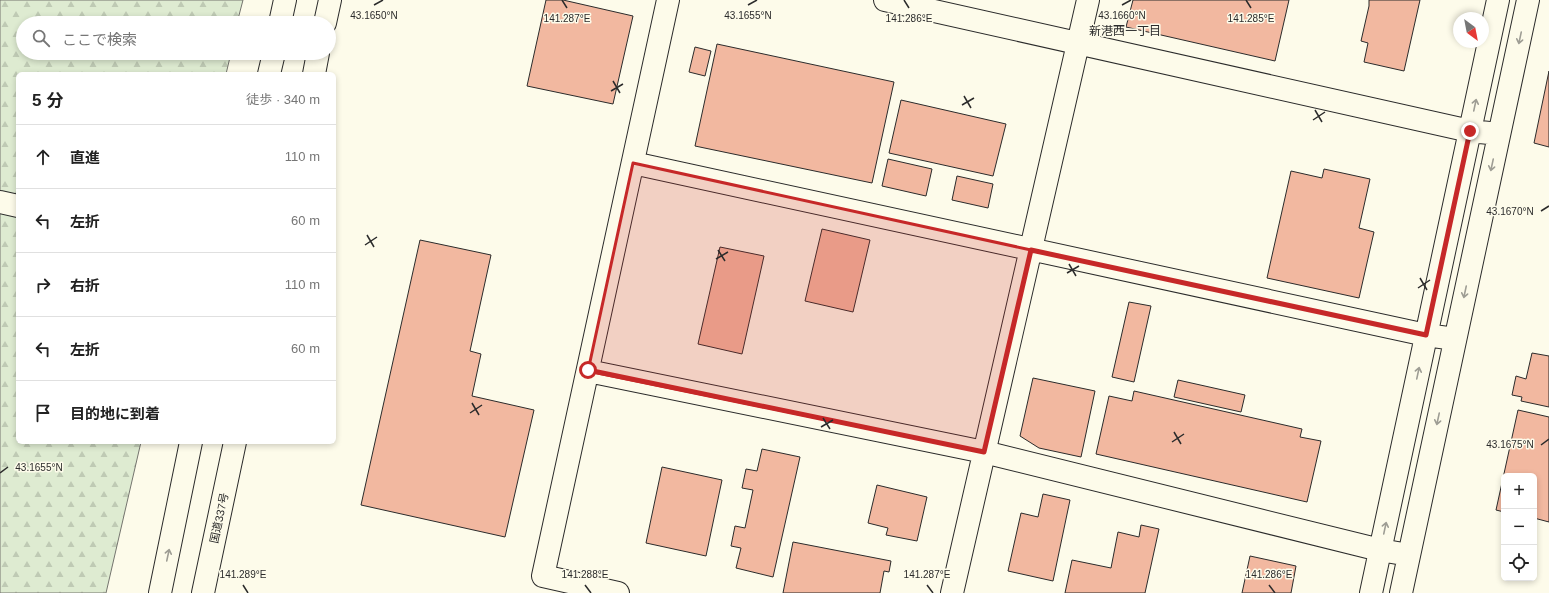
<!DOCTYPE html>
<html lang="ja">
<head>
<meta charset="utf-8">
<style>
  :root { --surface:#fff; --page:#f2f2f2; --text:#222; --muted:#767676; --line:#e0e0e0 }
  body { margin:0; font-family:Helvetica,"Noto Sans JP",sans-serif; background:var(--page); color:var(--text) }
  .controls { position:absolute; right:12px; bottom:12px; display:grid; overflow:hidden; border-radius:6px; box-shadow:0 2px 6px #0003 }
  .controls button { width:36px; height:36px; display:grid; place-items:center; padding:0; border:0; border-bottom:1px solid var(--line); background:var(--surface); color:var(--text); font:20px sans-serif }
  .compass { position:absolute; left:1453px; top:12px; width:36px; height:36px; border-radius:50%; background:var(--surface); box-shadow:0 2px 6px #0003; rotate:148deg }
  .stop { position:absolute; width:12px; height:12px; margin:-9px; border:3px solid #c62828; border-radius:50%; background:#fff }
  .stop.end { background:#c62828; border-color:#fff; box-shadow:0 1px 4px #0008 }
  .list { margin:0; padding:0; list-style:none }
  h2 { display:flex; justify-content:space-between; align-items:center; height:52px; margin:0; padding:0 16px; font-size:17px }
  h2 small { font-size:13px; font-weight:400; color:var(--muted) }
  .list li { display:grid; grid-template-columns:26px 1fr auto; gap:12px; align-items:center; box-sizing:border-box; height:64px; padding:0 16px; border-top:1px solid var(--line) }
  .list b { display:block; font-size:15px; white-space:nowrap }
  .list em { font-size:13px; font-style:normal; color:var(--muted) }
  .icon { flex:none; width:22px; height:22px; fill:none; stroke:currentColor; stroke-width:2; stroke-linecap:round; stroke-linejoin:round }
  .map { position:relative; flex:none; width:1549px; height:593px; overflow:hidden }
  .search { position:absolute; background:var(--surface); box-shadow:0 2px 6px #0003; left:16px; top:16px; width:320px; height:44px; display:flex; align-items:center; gap:10px; box-sizing:border-box; padding:0 14px; border-radius:22px; color:var(--muted); font-size:15px }
  .panel { position:absolute; background:var(--surface); box-shadow:0 2px 6px #0003; left:16px; top:72px; width:320px; height:372px; border-radius:6px }
  .map>svg:first-child { display:block }
</style>
</head>
<body>
<div class="map">
<svg width="1549" height="593" viewBox="0 0 1549 593">
  <defs>
    <pattern id="forest-firs" width="22" height="20" patternUnits="userSpaceOnUse"><rect width="22" height="20" fill="#deebd1"/><path d="M5 1l3.5 6h-7zM16 11l3.5 6h-7z" fill="#bfcab4"/></pattern>
  </defs>
  <rect width="100%" height="100%" fill="#fdfbea"/>
  <path fill="url(#forest-firs)" stroke="#74746e" d="M0,0H243L237,23H23V53H231L226,74H18V442H141L106,593H0Z"/>
  <path fill="#f2b8a0" stroke="#2b2b2b" d="M546,0H563L633,16L613,104L527,86Z
    M1133,0H1289L1275,61L1126,27Z
    M1369,0H1420L1404,71L1364,62L1368,43L1361,41L1369,6Z
    M717,44L894,82L872,183L695,146Z
    M695,47L711,51L705,76L689,72Z
    M1549,71V147L1534,143Z
    M901,100L1006,124L993,176L889,153Z
    M888,159L932,169L926,196L882,186Z
    M1324,169L1370,179L1359,228L1374,232L1359,298L1267,278L1291,171L1322,178Z
    M957,176L993,184L988,208L952,200Z
    M822,229L870,240L853,312L805,301Z
    M420,240L491,255L470,351L481,354L472,396L534,410L505,537L361,505Z
    M720,247L764,256L742,354L698,344Z
    M1129,302L1151,306L1134,382L1112,377Z
    M1532,353L1549,356V407L1521,401L1522,397L1512,395L1516,376L1526,379Z
    M1033,378L1095,391L1081,457L1039,448L1020,436Z
    M1178,380L1245,395L1241,412L1174,397Z
    M1134,391L1302,429L1300,437L1321,441L1307,502L1096,454L1109,396L1132,401Z
    M1518,410L1549,417V522L1534,518V476H1504V512L1496,510Z
    M762,449L800,457L773,577L736,568L741,548L731,546L735,526L745,528L753,490L742,488L746,469L757,471Z
    M662,467L722,480L706,556L646,543Z
    M877,485L927,497L917,541L886,535L888,528L868,523Z
    M1043,494L1070,500L1053,581L1008,571L1021,513L1038,517Z
    M1141,525L1159,529L1145,593H1065L1072,560L1111,568L1118,532L1139,537Z
    M793,542L891,561L889,572L884,571L880,593H783Z
    M1250,556L1296,566L1291,593H1242Z"/>
  <g fill="none" stroke-linecap="round" stroke-linejoin="round">
    <defs>
      <path id="minor" d="M885,0L1470,131L1499,134
        M633,163L1426,335L1455,339
        M0,202L18,206
        M588,371L984,452L1380,550L1409,555
        M618,593L543,576L668,0
        M952,593L1088,0
        M1371,593L1498,0
        M1401,593L1528,0"/>
      <path id="highway" d="M280,23L285,0
        M325,23L330,0
        M269,74L274,53
        M314,74L318,53
        M160,593L191,442
        M203,593L235,442"/>
    </defs>
    <use href="#minor" stroke="#2b2b2b" stroke-width="24"/>
    <use href="#highway" stroke="#2b2b2b" stroke-width="24"/>
    <use href="#minor" stroke="#fdfbea" stroke-width="22"/>
    <use href="#highway" stroke="#fdfbea" stroke-width="22"/>
  </g>
  <defs><path id="oneway-shaft" d="M-6 0H5M1.5-3L5.5 0L1.5 3" fill="none" stroke-width="1.6" stroke-linecap="round" stroke-linejoin="round"/></defs>
  <g stroke="#9e9d94">
    <use href="#oneway-shaft" transform="translate(1520 38) rotate(102)"/>
    <use href="#oneway-shaft" transform="translate(1475 105) rotate(-78)"/>
    <use href="#oneway-shaft" transform="translate(1492 165) rotate(102)"/>
    <use href="#oneway-shaft" transform="translate(1465 292) rotate(102)"/>
    <use href="#oneway-shaft" transform="translate(1418 373) rotate(-78)"/>
    <use href="#oneway-shaft" transform="translate(1438 419) rotate(102)"/>
    <use href="#oneway-shaft" transform="translate(1385 528) rotate(-78)"/>
    <use href="#oneway-shaft" transform="translate(168 555) rotate(-78)"/>
  </g>
  <g fill="none" stroke-linecap="round" stroke-linejoin="round">
    <path stroke="#c62828" stroke-width="5" d="M588,370L984,452L1031,250L1426,335L1470,131"/>
  </g>
  <path fill="#c62828" fill-opacity="0.2" stroke="#c62828" stroke-width="3" stroke-linejoin="round" d="M633,163L1031,250L984,452L588,371Z"/>
  <path fill="none" stroke="#2b2b2b" stroke-width="1.5" d="M562,0L567,8M904,0L909,8M1246,0L1251,8M374,5L383,0M748,5L757,0M1122,5L1131,0M613,81L620,93M611,91L623,84M964,96L971,108M962,105L974,98M1315,110L1322,122M1313,120L1325,112M1541,211L1549,206M367,235L374,247M365,245L377,237M718,250L725,261M716,259L728,252M1069,264L1076,276M1067,273L1079,266M1420,278L1427,290M1418,288L1430,280M472,403L479,415M470,413L482,405M823,418L830,429M821,427L833,420M1174,432L1181,444M1172,442L1184,434M1541,445L1549,439M0,473L8,467M243,585L248,593M585,585L591,593M927,585L933,593M1269,585L1275,593"/>
  <g text-anchor="middle" dominant-baseline="central" stroke-width="3" stroke-linejoin="round" paint-order="stroke">
    <g font-size="11" fill="#2b2b2b" stroke="#fdfbea">
      <text transform="translate(219 518) rotate(-78)">国道337号</text>
    </g>
    <g font-size="12" fill="#2b2b2b" stroke="#fdfbea">
      <text x="1125" y="31">新港西一丁目</text>
    </g>
  </g>
  <g font-size="10" text-anchor="middle" fill="#2b2b2b" stroke="#fdfbea" stroke-width="3" stroke-linejoin="round" paint-order="stroke">
    <text x="374" y="19">43.1650°N</text>
    <text x="748" y="19">43.1655°N</text>
    <text x="1122" y="19">43.1660°N</text>
    <text x="567" y="22">141.287°E</text>
    <text x="909" y="22">141.286°E</text>
    <text x="1251" y="22">141.285°E</text>
    <text x="1510" y="215">43.1670°N</text>
    <text x="1510" y="448">43.1675°N</text>
    <text x="39" y="471">43.1655°N</text>
    <text x="243" y="578">141.289°E</text>
    <text x="585" y="578">141.288°E</text>
    <text x="927" y="578">141.287°E</text>
    <text x="1269" y="578">141.286°E</text>
  </g>
</svg>
<div class="controls">
<button>+</button>
<button>−</button>
<button><svg class="icon" aria-label="locate" viewBox="0 0 24 24"><circle cx="12" cy="12" r="6"/><path d="M12 2v4M12 18v4M2 12h4M18 12h4"/></svg></button>
</div>
<svg class="compass" viewBox="-18 -18 36 36"><path d="M0-13l5 13h-10z" fill="#e53935"/><path d="M0 13l5-13h-10z" fill="#767676"/></svg>
<div class="stop" style="left:588px;top:370px"></div>
<div class="stop end" style="left:1470px;top:131px"></div>
<div class="search"><svg class="icon" aria-label="search" viewBox="0 0 24 24"><circle cx="10" cy="10" r="6"/><path d="M15 15l6 6"/></svg>ここで検索</div>
<section class="panel">
<h2>5 分<small>徒歩 · 340 m</small></h2>
<ul class="list">
<li><svg class="icon" aria-label="ahead" viewBox="0 0 24 24"><path d="M12 20V5M6 11l6-6 6 6"/></svg><div><b>直進</b></div><em>110 m</em></li>
<li><svg class="icon" aria-label="left" viewBox="0 0 24 24"><path d="M17 20v-9H6M10 6l-5 5 5 5"/></svg><div><b>左折</b></div><em>60 m</em></li>
<li><svg class="icon" aria-label="right" viewBox="0 0 24 24"><path d="M7 20v-9h11M14 6l5 5-5 5"/></svg><div><b>右折</b></div><em>110 m</em></li>
<li><svg class="icon" aria-label="left" viewBox="0 0 24 24"><path d="M17 20v-9H6M10 6l-5 5 5 5"/></svg><div><b>左折</b></div><em>60 m</em></li>
<li><svg class="icon" aria-label="arrive" viewBox="0 0 24 24"><path d="M6 21V4h12l-3 4 3 4H6"/></svg><div><b>目的地に到着</b></div></li>
</ul>
</section>
</div>
</body>
</html>
